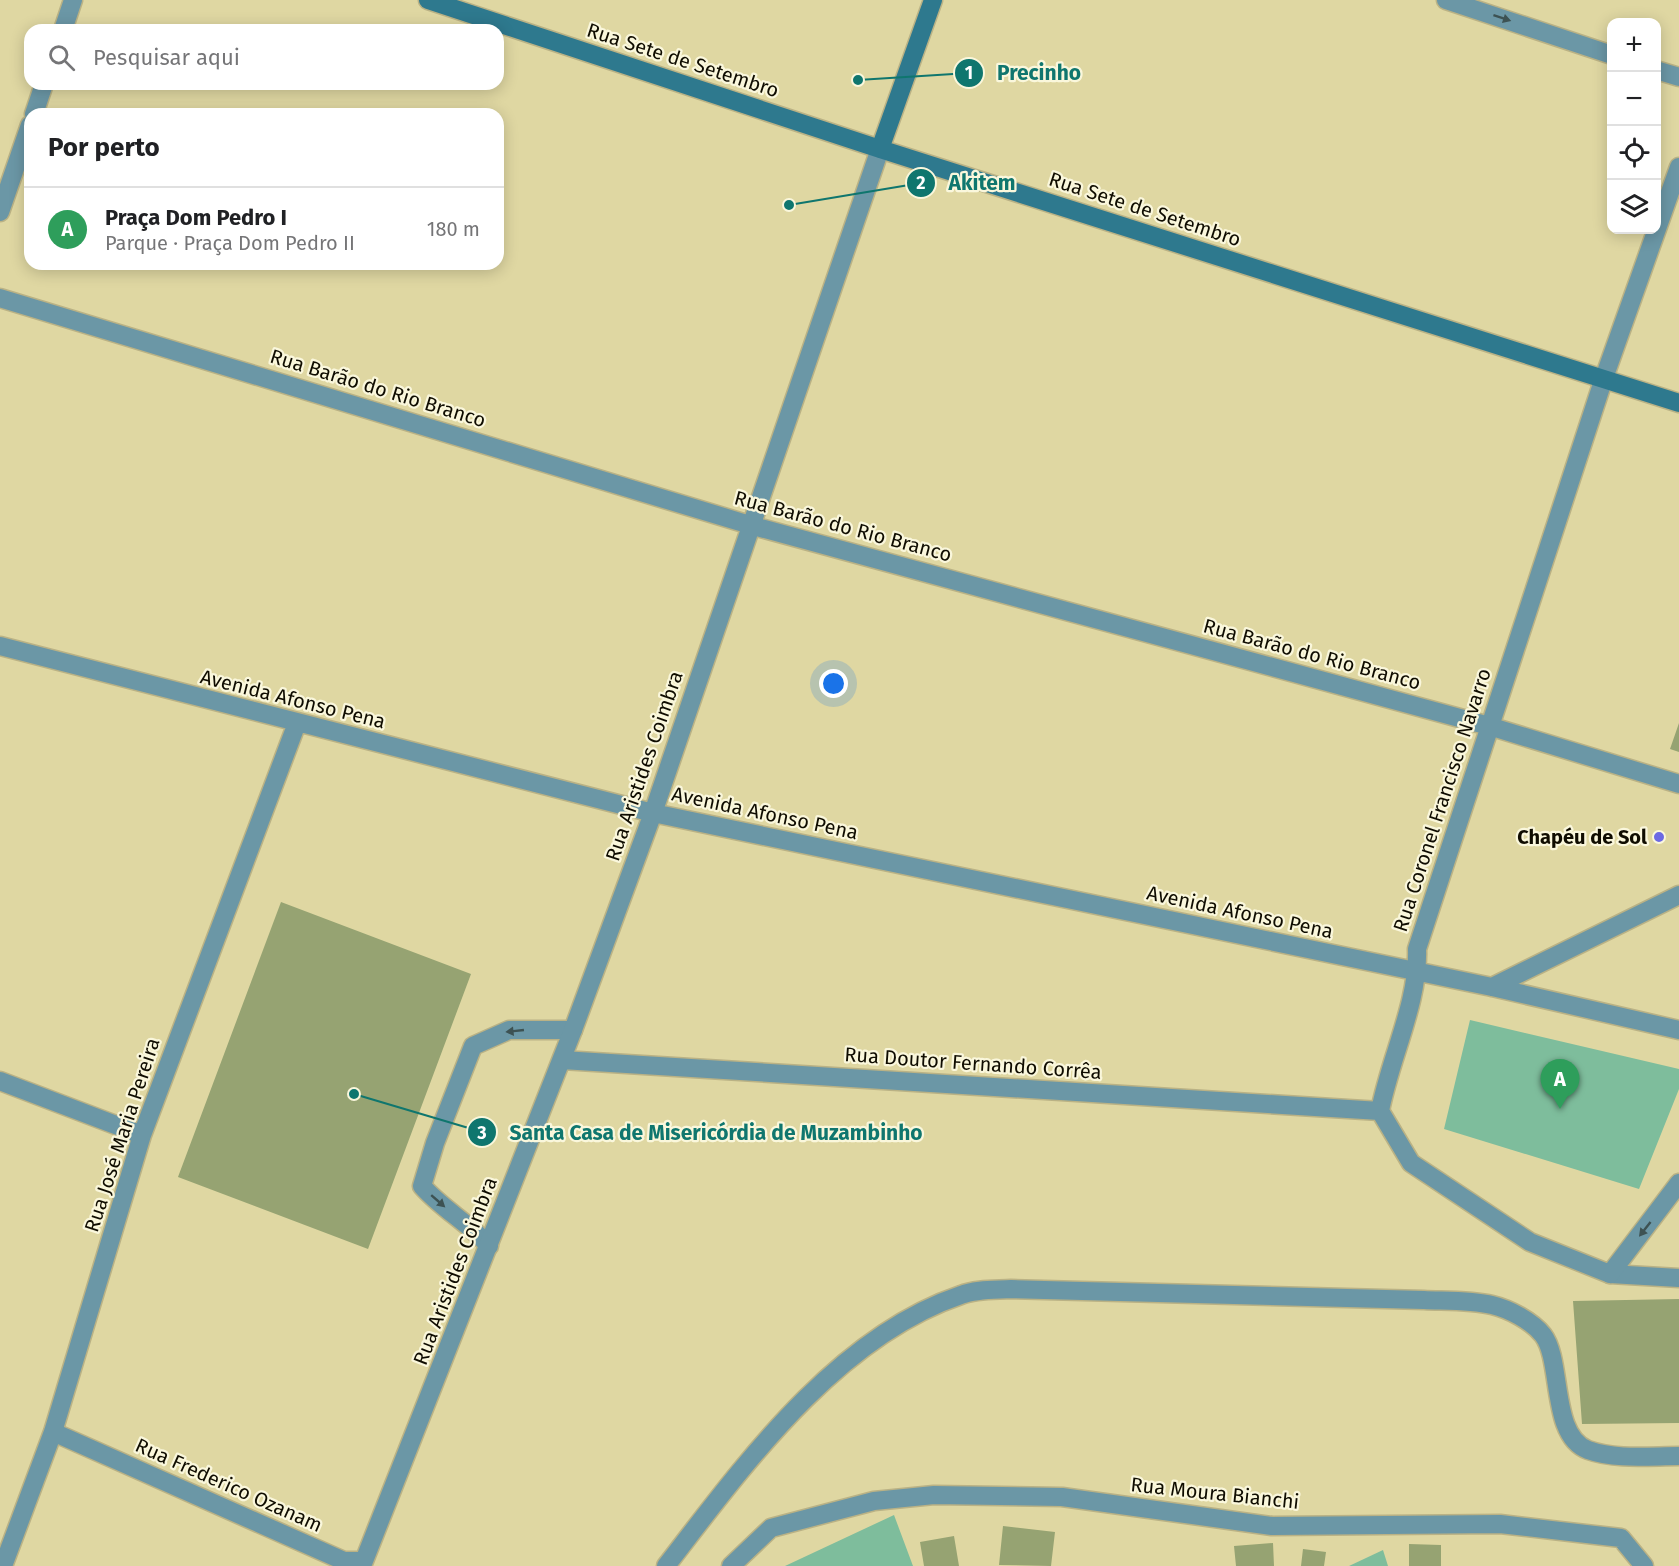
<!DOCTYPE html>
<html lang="pt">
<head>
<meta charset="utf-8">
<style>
  :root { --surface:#fff; --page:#f2f2f2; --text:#202124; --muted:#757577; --line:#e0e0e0; --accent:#7c3aed }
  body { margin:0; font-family:"Fira Sans",sans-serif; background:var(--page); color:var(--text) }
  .controls { position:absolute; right:18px; top:18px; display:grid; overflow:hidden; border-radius:12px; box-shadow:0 3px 15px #0003 }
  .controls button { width:54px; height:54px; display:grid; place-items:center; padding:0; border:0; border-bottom:2px solid var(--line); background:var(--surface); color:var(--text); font:30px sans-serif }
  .you { position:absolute; left:834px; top:684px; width:21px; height:21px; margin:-15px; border:4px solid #fff; border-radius:50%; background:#1a73e8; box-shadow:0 0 0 9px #1a73e833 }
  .badge { display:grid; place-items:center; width:39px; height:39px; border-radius:50%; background:var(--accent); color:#fff; font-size:20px; font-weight:700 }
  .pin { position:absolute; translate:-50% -50px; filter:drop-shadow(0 2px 3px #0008) }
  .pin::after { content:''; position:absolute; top:32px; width:21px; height:18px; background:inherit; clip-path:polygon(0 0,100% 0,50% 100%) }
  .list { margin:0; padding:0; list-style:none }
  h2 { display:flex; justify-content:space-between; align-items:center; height:78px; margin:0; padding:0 24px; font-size:26px }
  h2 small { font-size:20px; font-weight:400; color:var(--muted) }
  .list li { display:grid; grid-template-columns:39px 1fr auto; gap:18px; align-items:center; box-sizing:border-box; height:84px; padding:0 24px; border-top:2px solid var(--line) }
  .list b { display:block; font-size:22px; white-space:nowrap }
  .list p { margin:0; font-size:20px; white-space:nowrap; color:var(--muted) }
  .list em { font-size:20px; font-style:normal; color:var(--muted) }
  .icon { flex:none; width:33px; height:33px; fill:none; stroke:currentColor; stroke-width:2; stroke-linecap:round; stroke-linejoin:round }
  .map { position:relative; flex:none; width:1679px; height:1566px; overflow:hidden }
  .search { position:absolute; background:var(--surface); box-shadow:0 3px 15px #0003; left:24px; top:24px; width:480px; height:66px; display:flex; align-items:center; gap:15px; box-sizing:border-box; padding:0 21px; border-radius:18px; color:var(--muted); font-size:22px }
  .panel { position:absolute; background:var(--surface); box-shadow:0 3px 15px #0003; left:24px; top:108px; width:480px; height:162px; border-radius:18px }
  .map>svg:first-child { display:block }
</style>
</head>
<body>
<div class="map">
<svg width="1679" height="1566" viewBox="0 0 1679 1566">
  <rect width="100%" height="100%" fill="#dfd7a2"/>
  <path fill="#7ebd9c" d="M1470,1020L1679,1069V1089L1639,1189L1444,1129Z
    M894,1515L913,1566H785Z
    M1383,1550L1388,1566H1349Z"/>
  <path fill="#96a372" d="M1679,723V752L1670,749Z
    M281,902L471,974L368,1249L178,1177Z
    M1679,1299V1423L1582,1424L1573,1301Z
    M1003,1526L1055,1532L1051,1566L999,1565Z
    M954,1536L959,1566H924L920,1542Z
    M1273,1543L1274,1566H1236L1234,1546Z
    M1409,1544L1441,1545V1566H1409Z
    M1303,1549L1326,1552L1324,1566H1301Z"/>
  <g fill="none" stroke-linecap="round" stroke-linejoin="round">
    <defs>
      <path id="lane" d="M489,1246C469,1223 442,1209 422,1186L435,1143L473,1046L509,1030H573
        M1610,1274L1679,1278
        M666,1566C744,1465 836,1337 961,1295C976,1289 995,1290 1011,1289L1424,1300C1445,1301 1471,1300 1492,1305C1509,1309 1532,1321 1543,1335C1563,1361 1550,1436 1588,1450C1616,1460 1650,1456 1679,1456"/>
      <path id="street" d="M1446,0L1612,55
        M63,30L73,0
        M1656,70L1679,77
        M34,114L44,84
        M1679,167L1604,378L1417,949C1419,1002 1390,1058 1380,1111L1411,1163L1530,1242L1610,1274L1679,1183
        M0,212L30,125
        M0,298L750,525L1489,726L1679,784
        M0,646L653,813L1492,987L1679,1030
        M1492,987L1679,895
        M562,1060L1380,1111
        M0,1081L142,1135
        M53,1432L344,1561H364L573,1030L653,813L880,149
        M3,1566L53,1432L142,1135L297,723
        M731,1566L771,1528L874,1501L934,1495L1062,1497L1272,1526L1500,1524L1621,1538L1644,1566"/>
      <path id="secondary" d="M428,0L880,149L1679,403
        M880,149L933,0"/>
    </defs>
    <use href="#lane" stroke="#bab285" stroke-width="21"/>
    <use href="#street" stroke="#bab285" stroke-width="21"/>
    <use href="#secondary" stroke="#bab285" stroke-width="21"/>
    <use href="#lane" stroke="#6b97a6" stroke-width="18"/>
    <use href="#street" stroke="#6b97a6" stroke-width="18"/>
    <use href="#secondary" stroke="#2e798e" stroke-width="18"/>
  </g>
  <defs><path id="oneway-solid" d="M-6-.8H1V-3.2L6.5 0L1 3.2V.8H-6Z" transform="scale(1.5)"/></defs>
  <g fill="#3d5253">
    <use href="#oneway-solid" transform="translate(1502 18) rotate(18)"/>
    <use href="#oneway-solid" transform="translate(515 1031) rotate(174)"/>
    <use href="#oneway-solid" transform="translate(438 1201) rotate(41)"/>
    <use href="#oneway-solid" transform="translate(1645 1229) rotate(128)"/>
  </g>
  <circle fill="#6c69e3" stroke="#faf7dc" stroke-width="2" cx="1659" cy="837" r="6"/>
  <g text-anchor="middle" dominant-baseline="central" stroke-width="4.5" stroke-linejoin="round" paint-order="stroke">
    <g font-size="20" fill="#0f0c00" stroke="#faf7dc">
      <text transform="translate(683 60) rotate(18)">Rua Sete de Setembro</text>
      <text transform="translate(1145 209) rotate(18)">Rua Sete de Setembro</text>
      <text transform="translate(378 388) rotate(17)">Rua Barão do Rio Branco</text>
      <text transform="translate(843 526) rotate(15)">Rua Barão do Rio Branco</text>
      <text transform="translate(1312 654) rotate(15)">Rua Barão do Rio Branco</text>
      <text transform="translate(293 699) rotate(14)">Avenida Afonso Pena</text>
      <text transform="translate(644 766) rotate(-71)">Rua Aristides Coimbra</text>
      <text transform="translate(1442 800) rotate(-72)">Rua Coronel Francisco Navarro</text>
      <text transform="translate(765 813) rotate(12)">Avenida Afonso Pena</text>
      <text transform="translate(1240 912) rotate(12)">Avenida Afonso Pena</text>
      <text transform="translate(973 1063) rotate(4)">Rua Doutor Fernando Corrêa</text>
      <text transform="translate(122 1135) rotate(-72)">Rua José Maria Pereira</text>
      <text transform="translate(455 1271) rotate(-69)">Rua Aristides Coimbra</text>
      <text transform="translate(229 1485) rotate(24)">Rua Frederico Ozanam</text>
      <text transform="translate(1215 1493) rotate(6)">Rua Moura Bianchi</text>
    </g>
    <g font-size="20" font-weight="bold" fill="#0f0c00" stroke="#faf7dc" text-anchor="end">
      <text x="1647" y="837">Chapéu de Sol</text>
    </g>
  </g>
  <path fill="none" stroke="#0f766e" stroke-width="2" d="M858 80L969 73M789 205L921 183M354 1094L482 1132"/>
  <g fill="#0f766e" stroke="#faf7dc" stroke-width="2">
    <circle cx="858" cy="80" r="6"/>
    <circle cx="789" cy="205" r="6"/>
    <circle cx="354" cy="1094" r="6"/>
    <circle cx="969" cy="73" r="15"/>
    <circle cx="921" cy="183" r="15"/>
    <circle cx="482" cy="1132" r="15"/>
  </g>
  <g font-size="18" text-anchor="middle" font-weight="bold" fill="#fff">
    <text x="969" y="79">1</text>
    <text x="921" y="189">2</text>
    <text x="482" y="1139">3</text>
  </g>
  <g font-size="21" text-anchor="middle" font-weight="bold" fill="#0f766e" stroke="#faf7dc" stroke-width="4.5" stroke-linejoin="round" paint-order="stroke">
    <text x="1039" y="80">Precinho</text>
    <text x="982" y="190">Akitem</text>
    <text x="716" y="1140">Santa Casa de Misericórdia de Muzambinho</text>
  </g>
</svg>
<div class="controls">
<button>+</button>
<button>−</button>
<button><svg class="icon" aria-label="locate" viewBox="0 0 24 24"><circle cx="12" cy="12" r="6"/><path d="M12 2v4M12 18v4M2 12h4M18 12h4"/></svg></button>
<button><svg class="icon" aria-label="layers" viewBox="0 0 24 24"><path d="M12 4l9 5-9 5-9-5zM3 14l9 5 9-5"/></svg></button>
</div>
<div class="you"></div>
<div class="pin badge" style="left:1560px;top:1109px;background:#2e9e5b">A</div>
<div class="search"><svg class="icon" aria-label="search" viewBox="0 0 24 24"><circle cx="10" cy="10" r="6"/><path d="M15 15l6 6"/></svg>Pesquisar aqui</div>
<section class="panel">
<h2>Por perto<small></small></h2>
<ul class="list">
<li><span class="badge" style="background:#2e9e5b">A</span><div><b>Praça Dom Pedro I</b><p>Parque · Praça Dom Pedro II</p></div><em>180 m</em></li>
</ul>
</section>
</div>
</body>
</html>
